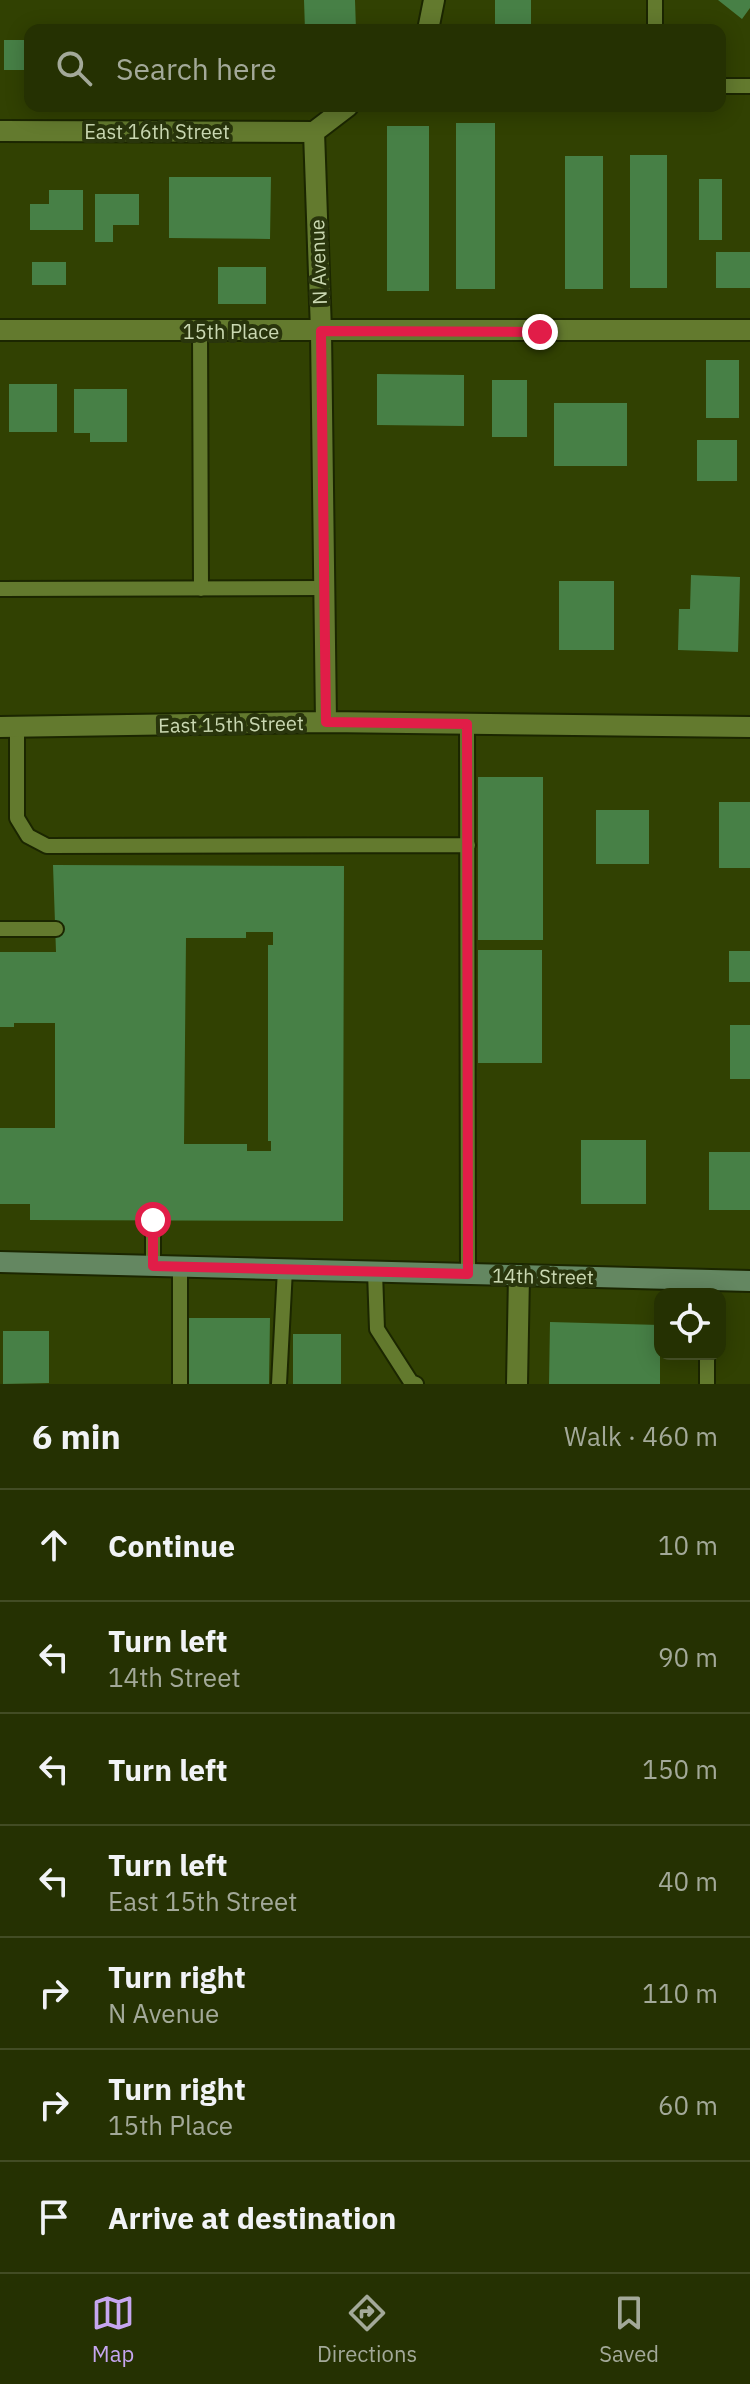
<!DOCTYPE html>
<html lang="en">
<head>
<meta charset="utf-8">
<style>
  :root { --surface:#253102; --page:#2d390c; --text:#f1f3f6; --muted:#a3a999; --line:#424c24; --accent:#c6a6f0 }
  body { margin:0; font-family:"IBM Plex Sans",sans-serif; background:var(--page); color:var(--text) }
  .controls { position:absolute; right:24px; bottom:24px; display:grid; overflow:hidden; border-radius:16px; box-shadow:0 4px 20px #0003 }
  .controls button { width:72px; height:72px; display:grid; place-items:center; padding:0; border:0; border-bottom:2px solid var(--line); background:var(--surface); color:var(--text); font:40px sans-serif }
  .stop { position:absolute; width:24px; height:24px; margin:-18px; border:6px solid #e11d48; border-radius:50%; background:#fff }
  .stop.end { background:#e11d48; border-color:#fff; box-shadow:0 2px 8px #0008 }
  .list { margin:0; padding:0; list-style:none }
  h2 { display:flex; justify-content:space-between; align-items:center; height:104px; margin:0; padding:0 32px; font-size:34px }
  h2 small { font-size:26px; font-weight:400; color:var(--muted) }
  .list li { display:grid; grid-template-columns:52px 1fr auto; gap:24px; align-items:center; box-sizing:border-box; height:112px; padding:0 32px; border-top:2px solid var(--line) }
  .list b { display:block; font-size:30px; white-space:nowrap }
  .list p { margin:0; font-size:26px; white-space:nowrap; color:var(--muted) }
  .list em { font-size:26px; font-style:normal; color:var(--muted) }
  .icon { flex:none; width:44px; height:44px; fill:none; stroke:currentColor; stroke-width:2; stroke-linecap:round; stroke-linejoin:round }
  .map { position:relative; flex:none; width:750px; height:1384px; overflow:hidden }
  .search { position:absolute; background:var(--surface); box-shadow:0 4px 20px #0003; left:24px; right:24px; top:24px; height:88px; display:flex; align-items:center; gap:20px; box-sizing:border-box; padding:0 28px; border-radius:16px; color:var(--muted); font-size:30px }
  .sheet { height:888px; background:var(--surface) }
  nav { display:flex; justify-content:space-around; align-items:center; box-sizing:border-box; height:112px; border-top:2px solid var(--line); background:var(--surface); font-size:22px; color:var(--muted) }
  nav a { display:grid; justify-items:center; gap:4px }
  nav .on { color:var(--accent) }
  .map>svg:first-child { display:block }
</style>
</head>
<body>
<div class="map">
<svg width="750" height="1384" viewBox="0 0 750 1384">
  <rect width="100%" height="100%" fill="#314102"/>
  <path fill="#478046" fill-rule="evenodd" d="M304,0H355L356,30H305Z
    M495,0H531V30H495Z
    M718,0H750V8L742,19Z
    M4,40H30V79H27V70H4Z
    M456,123H495V289H456Z
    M387,126H429V291H387Z
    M630,155H667V288H630Z
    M565,156H603V289H565Z
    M169,177H271L270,239L169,238Z
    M699,179H722V240H699Z
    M49,190H83V230H30V204H49Z
    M95,194H139V225H113V242H95Z
    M716,252H750V288H716Z
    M32,262H66V285H32Z
    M218,267H266V304H218Z
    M706,360H739V418H706Z
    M377,374L464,375V426L377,425Z
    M492,380H527V437H492Z
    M9,384H57V432H9Z
    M74,389H127V442H90V433H74Z
    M554,403H627V466H554Z
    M697,440H737V481H697Z
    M691,575L740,577L738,652L678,650L679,609H690Z
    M559,581H614V650H559Z
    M478,777H543V940H478Z
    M719,802H750V868H719Z
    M596,810H649V864H596Z
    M53,865L344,866L343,1221L30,1220V1204H0V1128H55V1023H14V1027H0V952H56ZM246,932H273V945H268V1141H271V1151H247V1144H184L186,938H246Z
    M478,950H542V1063H478Z
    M729,951H750V982H729Z
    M730,1025H750V1079H730Z
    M581,1140H646V1204H581Z
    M709,1152H750V1210H709Z
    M183,1318H270L269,1384H183Z
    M550,1322L660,1325V1384H549Z
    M3,1331H49V1383L3,1384Z
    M293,1334H341V1384H293Z"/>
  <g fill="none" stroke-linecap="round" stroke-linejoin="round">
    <defs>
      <path id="service" d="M655,0V30
        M720,86H750
        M200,331L201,589
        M0,589L324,588
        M467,724L468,1274
        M17,727V818L28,836L47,846L468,845
        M0,929H56
        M153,1266V1220
        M180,1266V1384
        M375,1272L377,1329L411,1382L416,1384
        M279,1384L285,1269
        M707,1384V1354"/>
      <path id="minor" d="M428,30L434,0
        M0,131L314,132
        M0,330H750
        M326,722L321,331L314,132L348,106
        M0,727L326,722L750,727
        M517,1384L519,1275"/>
      <path id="secondary" d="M0,1262L750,1281"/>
    </defs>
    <use href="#service" stroke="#1b2600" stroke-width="18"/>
    <use href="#minor" stroke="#1b2600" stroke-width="24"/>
    <use href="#secondary" stroke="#1b2600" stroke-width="24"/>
    <use href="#service" stroke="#637a2e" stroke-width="14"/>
    <use href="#minor" stroke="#637a2e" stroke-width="20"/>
    <use href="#secondary" stroke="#648761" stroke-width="20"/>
  </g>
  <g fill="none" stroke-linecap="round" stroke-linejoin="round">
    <path stroke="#e11d48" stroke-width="10" d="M153,1220V1266L468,1274L467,724L326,722L321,331L540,332"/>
  </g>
  <g text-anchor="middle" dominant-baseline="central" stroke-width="8" stroke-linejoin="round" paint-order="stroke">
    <g font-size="20" fill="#cad8b2" stroke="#29350c">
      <text x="157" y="131">East 16th Street</text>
      <text transform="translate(318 262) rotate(-92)">N Avenue</text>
      <text x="231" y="331">15th Place</text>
      <text transform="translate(231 724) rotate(-1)">East 15th Street</text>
      <text transform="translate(543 1276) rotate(1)">14th Street</text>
    </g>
  </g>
</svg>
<div class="controls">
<button><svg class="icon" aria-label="locate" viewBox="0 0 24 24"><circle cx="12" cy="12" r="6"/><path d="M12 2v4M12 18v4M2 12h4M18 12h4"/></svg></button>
</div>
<div class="stop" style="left:153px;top:1220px"></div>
<div class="stop end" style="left:540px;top:332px"></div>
<div class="search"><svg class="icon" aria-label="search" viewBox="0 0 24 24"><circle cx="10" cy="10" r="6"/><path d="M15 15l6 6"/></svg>Search here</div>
</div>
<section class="sheet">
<h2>6 min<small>Walk · 460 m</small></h2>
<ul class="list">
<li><svg class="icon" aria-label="ahead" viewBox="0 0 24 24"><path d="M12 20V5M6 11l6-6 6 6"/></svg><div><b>Continue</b></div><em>10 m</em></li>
<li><svg class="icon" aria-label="left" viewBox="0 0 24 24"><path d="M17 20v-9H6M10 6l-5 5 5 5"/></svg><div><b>Turn left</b><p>14th Street</p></div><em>90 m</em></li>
<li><svg class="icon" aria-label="left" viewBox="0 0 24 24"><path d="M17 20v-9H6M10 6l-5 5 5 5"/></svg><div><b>Turn left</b></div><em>150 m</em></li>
<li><svg class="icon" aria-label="left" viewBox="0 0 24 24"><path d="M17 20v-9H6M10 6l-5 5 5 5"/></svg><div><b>Turn left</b><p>East 15th Street</p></div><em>40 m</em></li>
<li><svg class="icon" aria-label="right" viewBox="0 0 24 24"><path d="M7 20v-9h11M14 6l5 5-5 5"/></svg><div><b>Turn right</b><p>N Avenue</p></div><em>110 m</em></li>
<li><svg class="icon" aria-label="right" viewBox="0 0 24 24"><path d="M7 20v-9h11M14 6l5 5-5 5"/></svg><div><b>Turn right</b><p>15th Place</p></div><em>60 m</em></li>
<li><svg class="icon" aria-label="arrive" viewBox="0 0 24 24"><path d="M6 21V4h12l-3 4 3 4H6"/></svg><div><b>Arrive at destination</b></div></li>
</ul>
</section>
<nav>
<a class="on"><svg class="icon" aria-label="map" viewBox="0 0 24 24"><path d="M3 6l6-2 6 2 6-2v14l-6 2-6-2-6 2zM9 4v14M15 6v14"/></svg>Map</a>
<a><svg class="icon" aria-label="directions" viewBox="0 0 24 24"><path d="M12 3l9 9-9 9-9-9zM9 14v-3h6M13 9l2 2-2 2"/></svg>Directions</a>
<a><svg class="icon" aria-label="saved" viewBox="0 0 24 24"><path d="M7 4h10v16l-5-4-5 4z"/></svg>Saved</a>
</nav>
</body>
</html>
